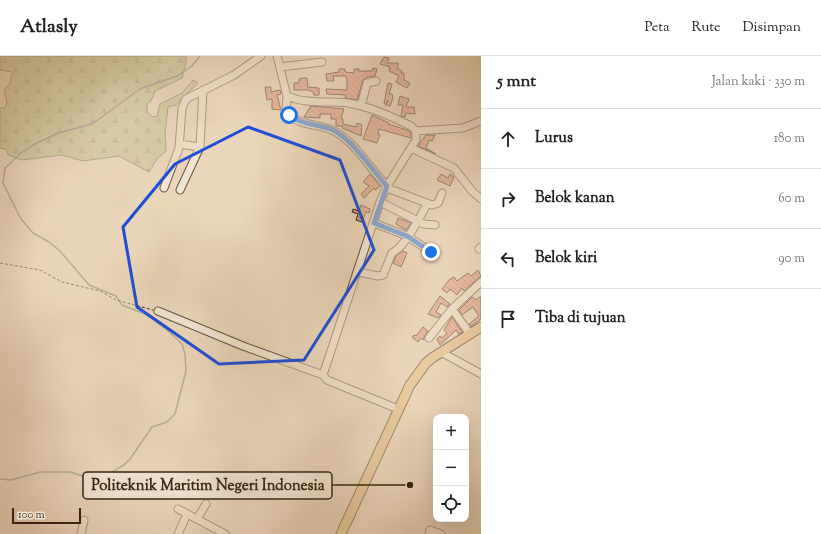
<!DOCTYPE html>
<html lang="id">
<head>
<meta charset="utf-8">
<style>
  :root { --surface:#fff; --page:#f6f6f6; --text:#222; --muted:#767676; --line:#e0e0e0 }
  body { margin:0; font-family:"Sorts Mill Goudy",serif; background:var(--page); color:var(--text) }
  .controls { position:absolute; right:12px; bottom:12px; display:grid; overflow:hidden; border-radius:8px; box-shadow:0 4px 16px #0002 }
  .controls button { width:36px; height:36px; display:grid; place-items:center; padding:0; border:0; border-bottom:1px solid var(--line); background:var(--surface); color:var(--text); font:20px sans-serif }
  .scale { position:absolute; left:12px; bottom:10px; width:69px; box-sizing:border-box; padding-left:4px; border:2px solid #382411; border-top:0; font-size:11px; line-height:14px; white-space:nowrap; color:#382411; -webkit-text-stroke:3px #f2e4d2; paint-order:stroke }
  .stop { position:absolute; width:12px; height:12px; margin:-9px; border:3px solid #1a73e8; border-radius:50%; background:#fff }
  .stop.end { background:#1a73e8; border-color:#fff; box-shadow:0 1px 4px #0008 }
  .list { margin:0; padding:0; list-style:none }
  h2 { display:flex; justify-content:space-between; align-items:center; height:52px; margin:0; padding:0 16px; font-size:17px }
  h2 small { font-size:13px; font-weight:400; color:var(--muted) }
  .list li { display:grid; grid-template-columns:26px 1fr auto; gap:12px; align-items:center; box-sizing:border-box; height:60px; padding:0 16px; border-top:1px solid var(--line) }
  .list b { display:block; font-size:15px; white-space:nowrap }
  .list em { font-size:13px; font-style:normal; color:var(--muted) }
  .icon { flex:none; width:22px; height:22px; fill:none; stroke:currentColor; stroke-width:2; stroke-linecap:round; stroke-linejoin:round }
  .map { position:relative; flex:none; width:481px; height:478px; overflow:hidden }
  header { display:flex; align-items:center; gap:24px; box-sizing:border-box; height:56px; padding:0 20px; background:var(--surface); border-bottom:1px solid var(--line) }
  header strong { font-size:19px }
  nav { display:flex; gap:22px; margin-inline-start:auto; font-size:14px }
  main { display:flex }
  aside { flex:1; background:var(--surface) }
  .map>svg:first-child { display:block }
</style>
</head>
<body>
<header>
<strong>Atlasly</strong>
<nav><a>Peta</a><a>Rute</a><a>Disimpan</a></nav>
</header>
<main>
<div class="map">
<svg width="481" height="478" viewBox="0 0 481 478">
  <defs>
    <pattern id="forest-firs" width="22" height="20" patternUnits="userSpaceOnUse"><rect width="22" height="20" fill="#bebc8b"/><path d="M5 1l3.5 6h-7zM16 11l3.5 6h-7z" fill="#a4a177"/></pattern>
    <pattern id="building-back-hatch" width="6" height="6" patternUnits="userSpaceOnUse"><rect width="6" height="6" fill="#e2957b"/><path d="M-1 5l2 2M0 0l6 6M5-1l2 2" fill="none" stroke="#b87963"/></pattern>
  </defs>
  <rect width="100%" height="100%" fill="#ebd6ba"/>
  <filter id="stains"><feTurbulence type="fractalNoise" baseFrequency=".005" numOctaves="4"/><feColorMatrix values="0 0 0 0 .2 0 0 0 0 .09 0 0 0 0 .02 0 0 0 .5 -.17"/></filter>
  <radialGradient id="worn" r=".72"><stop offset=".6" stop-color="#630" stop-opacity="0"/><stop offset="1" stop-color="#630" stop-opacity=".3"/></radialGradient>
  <path fill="url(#forest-firs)" stroke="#7b704e" d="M0,0H186V7L182,22L155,35L151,45L147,48V56L153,61L157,60L160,48L182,37L193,24L198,27L176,49L168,51L165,78L166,95L157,103L149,116L119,100L83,105L62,99L22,104L8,99L6,93L0,92V52H4C8,47 7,42 4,38L5,33L10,27L12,16L0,14Z"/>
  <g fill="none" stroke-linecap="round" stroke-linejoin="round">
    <path stroke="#727d72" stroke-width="1.5" d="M0,423L11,424L40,416H70L89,422H102L124,409L130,403L152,371L167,366L175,358L186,315L185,298L182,288L166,273L145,258L122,249L116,240L89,229L60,195L49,186L33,177L21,163L3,127L5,112L21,97L33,89L58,77L92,68L140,33L177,20L192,10L200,0"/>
  </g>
  <path fill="url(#building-back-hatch)" stroke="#382411" d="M384,1L389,2L387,7H398V13L402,15L401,17H404V24L410,27L407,32L396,26L399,20L389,15L390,11L380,8Z
    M373,12L377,13L375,20L367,21L363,24L357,44L345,42L346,39L327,38L326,33L347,34V23L346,20H333L334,25H327L326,18L339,16V13H345V16L354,17V13H359V15H372Z
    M303,22H307L308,31L319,32V39H314V37L309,34H294V27H299V23Z
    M388,27L392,28L389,38H392L393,42L390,50L386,49L388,44L386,48H384Z
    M265,31H271V36L280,34L281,38L277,39L281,54L272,53V43L267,44Z
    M400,40L409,43L406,51H414L415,58L406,57L405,61L401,60L403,49H398Z
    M311,50L344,53L341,62L343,63V68L356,71L357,67L362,69L361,80L342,72L343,70H336V63H331V58H320V62L304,61Z
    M372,59L389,67L388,68L407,74L411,77V82L379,73L378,78L380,79L377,87L363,83Z
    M426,79H435L432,85L429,84L426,92L436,98L418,90Z
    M370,118L380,130L375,134L374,132L364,142L361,138L369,130L363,126Z
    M441,118L448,122L450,118L454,121L450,130L437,124Z
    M361,149L370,153L369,157L366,156L362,166L356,164L358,158L352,156L353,153L359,155Z
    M398,162L411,167L406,174L396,168Z
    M403,195L407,197L401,211L393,207L396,200Z
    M478,214L481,220L464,235L462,232L457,239L450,233L447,237L442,233L449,224L454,221L457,225L468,217L471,220Z
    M440,240L450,248L447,251L441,247L436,256L441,259L438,262L428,258Z
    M481,240V263L471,270L469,268L479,260L473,251L462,259L459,254L472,241L476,244Z
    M452,261L462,276L459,278L456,274L440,289L437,283L440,280L442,282L447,277L444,274Z
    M423,271L428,275L424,281V284L421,282L418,286L412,281L414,279L416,280Z"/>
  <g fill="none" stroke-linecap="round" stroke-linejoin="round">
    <defs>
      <path id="minor" d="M277,0L287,40C305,48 328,45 348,47C371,51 390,60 411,70L416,75V84L387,130L380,146L323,319L327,324L398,353
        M280,11L322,6
        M287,40C287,46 284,56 290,60C302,70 320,68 334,75C354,85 371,114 387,130
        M361,50L367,27L376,25
        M416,75L463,72L481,65
        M180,88L200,91
        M411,92L454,112L472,135L481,143
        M164,132L179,92L182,52L186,43L234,19L261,0
        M387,132L432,149L438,147L442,137
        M180,134L200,91L203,34
        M380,146L424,168L435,169
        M374,167L407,180L431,196
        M479,193L481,191
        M358,216L378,220L383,219L392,197C405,191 420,161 427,148
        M452,253L470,278
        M158,255L243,290L323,319
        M429,282L452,253L481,226
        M441,296L481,318
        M178,453L225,478
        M197,463L206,448
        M81,478L84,464
        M178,478L187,458
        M429,478L430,474L441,478"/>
      <path id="major" d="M341,478L410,329L426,307L432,302L481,271"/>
    </defs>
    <use href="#minor" stroke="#65503b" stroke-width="9"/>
    <use href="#major" stroke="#382411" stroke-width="11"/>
    <path stroke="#382411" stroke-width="1" stroke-dasharray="3 2" stroke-linecap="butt" d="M0,207L40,214L62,226L100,235L116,244L153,254"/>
    <use href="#minor" stroke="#f2e4d2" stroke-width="7"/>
    <use href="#major" stroke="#e6bb7d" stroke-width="9"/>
  </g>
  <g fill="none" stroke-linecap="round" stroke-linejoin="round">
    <path stroke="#1a73e8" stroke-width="5" d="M289,59C302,69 318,68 333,74C352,83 372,114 387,130L374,167L407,180L431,196"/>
  </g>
  <path d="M0 0H481V478H0ZM248,71L340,104L374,194L304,304L219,308L137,251L123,171L175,108Z" fill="#ebd6ba" fill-opacity=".55" fill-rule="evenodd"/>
  <path fill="none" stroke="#1d4ed8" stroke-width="3" stroke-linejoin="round" d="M248,71L340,104L374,194L304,304L219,308L137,251L123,171L175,108Z"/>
  <path fill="none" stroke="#382411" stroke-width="1.5" d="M410 429L332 429"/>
  <circle fill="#382411" stroke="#f2e4d2" stroke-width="1.5" cx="410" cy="429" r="4"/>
  <rect fill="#f2e4d2" stroke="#382411" stroke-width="1.5" x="83" y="416" width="249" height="27" rx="4"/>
  <g font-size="15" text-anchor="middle" font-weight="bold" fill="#382411">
    <text x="208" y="434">Politeknik Maritim Negeri Indonesia</text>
  </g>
  <rect width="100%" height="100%" filter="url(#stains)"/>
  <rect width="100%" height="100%" fill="url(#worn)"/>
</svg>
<div class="controls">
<button>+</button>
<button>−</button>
<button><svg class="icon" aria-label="locate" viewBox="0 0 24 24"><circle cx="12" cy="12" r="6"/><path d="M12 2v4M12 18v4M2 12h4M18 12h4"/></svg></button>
</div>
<div class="scale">100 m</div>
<div class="stop" style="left:289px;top:59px"></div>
<div class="stop end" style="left:431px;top:196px"></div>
</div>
<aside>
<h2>5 mnt<small>Jalan kaki · 330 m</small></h2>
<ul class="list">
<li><svg class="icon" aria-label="ahead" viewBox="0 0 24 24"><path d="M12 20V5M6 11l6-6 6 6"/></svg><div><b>Lurus</b></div><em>180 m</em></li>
<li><svg class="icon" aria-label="right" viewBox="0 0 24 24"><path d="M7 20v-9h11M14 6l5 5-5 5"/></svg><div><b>Belok kanan</b></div><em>60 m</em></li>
<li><svg class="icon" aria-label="left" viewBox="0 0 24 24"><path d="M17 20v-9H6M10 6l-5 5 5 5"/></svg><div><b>Belok kiri</b></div><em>90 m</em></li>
<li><svg class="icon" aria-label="arrive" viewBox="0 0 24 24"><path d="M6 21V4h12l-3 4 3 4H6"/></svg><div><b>Tiba di tujuan</b></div></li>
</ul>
</aside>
</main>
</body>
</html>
